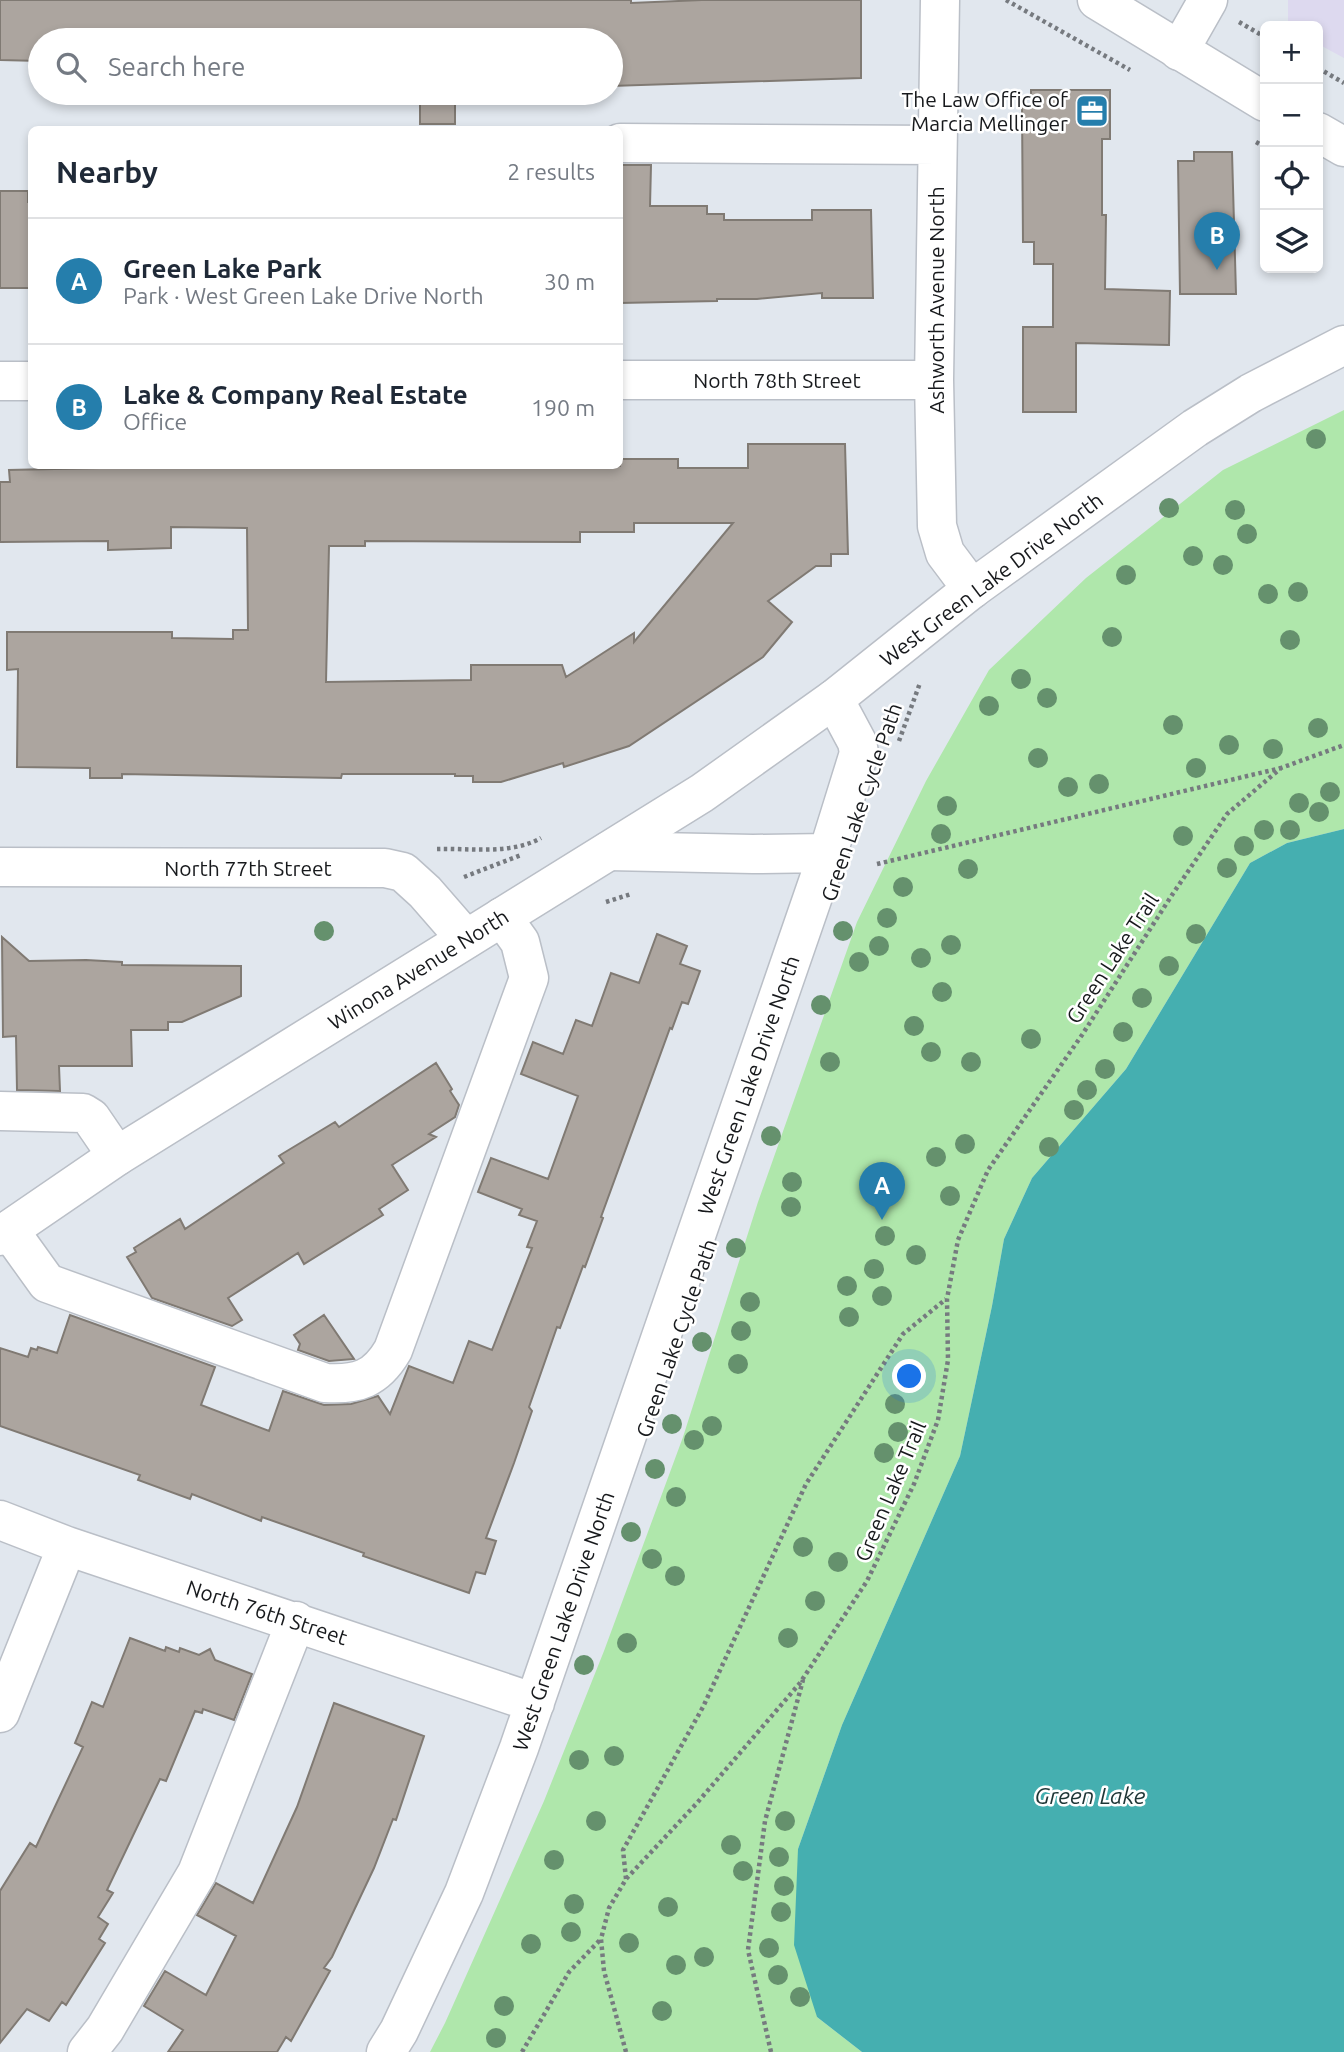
<!DOCTYPE html>
<html lang="en">
<head>
<meta charset="utf-8">
<style>
  :root { --surface:#fff; --page:#f2f2f3; --text:#1f2937; --muted:#747a83; --line:#e0e1e3; --accent:#257eac }
  body { margin:0; font-family:Ubuntu,sans-serif; background:var(--page); color:var(--text) }
  .controls { position:absolute; right:21px; top:21px; display:grid; overflow:hidden; border-radius:10px; box-shadow:0 4px 10px #0003 }
  .controls button { width:63px; height:63px; display:grid; place-items:center; padding:0; border:0; border-bottom:2px solid var(--line); background:var(--surface); color:var(--text); font:35px sans-serif }
  .you { position:absolute; left:910px; top:1377px; width:24px; height:24px; margin:-18px; border:5px solid #fff; border-radius:50%; background:#1a73e8; box-shadow:0 0 0 10px #1a73e833 }
  .badge { display:grid; place-items:center; width:46px; height:46px; border-radius:50%; background:var(--accent); color:#fff; font-size:23px; font-weight:700 }
  .pin { position:absolute; translate:-50% -58px; filter:drop-shadow(0 2px 4px #0008) }
  .pin::after { content:''; position:absolute; top:37px; width:24px; height:21px; background:inherit; clip-path:polygon(0 0,100% 0,50% 100%) }
  .list { margin:0; padding:0; list-style:none }
  h2 { display:flex; justify-content:space-between; align-items:center; height:91px; margin:0; padding:0 28px; font-size:30px }
  h2 small { font-size:23px; font-weight:400; color:var(--muted) }
  .list li { display:grid; grid-template-columns:46px 1fr auto; gap:21px; align-items:center; box-sizing:border-box; height:126px; padding:0 28px; border-top:2px solid var(--line) }
  .list b { display:block; font-size:26px; white-space:nowrap }
  .list p { margin:0; font-size:23px; white-space:nowrap; color:var(--muted) }
  .list em { font-size:23px; font-style:normal; color:var(--muted) }
  .icon { flex:none; width:38px; height:38px; fill:none; stroke:currentColor; stroke-width:2; stroke-linecap:round; stroke-linejoin:round }
  .map { position:relative; flex:none; width:1344px; height:2052px; overflow:hidden }
  .search { position:absolute; background:var(--surface); box-shadow:0 4px 10px #0003; left:28px; top:28px; width:595px; height:77px; display:flex; align-items:center; gap:18px; box-sizing:border-box; padding:0 24px; border-radius:38px; color:var(--muted); font-size:26px }
  .panel { position:absolute; background:var(--surface); box-shadow:0 4px 10px #0003; left:28px; top:126px; width:595px; height:343px; border-radius:10px }
  .map>svg:first-child { display:block }
</style>
</head>
<body>
<div class="map">
<svg width="1344" height="2052" viewBox="0 0 1344 2052">
  <rect width="100%" height="100%" fill="#e1e7ee"/>
  <path fill="#ddd9ef" d="M1288,0H1344V58L1318,44V26H1288Z"/>
  <path fill="#afe7ab" d="M1344,410V829L1287,843L1250,863L1126,1069L1032,1178L1004,1239L992,1306L960,1456L842,1725L798,1849L817,2017L862,2052H430L445,2023L544,1801L604,1651L683,1437L758,1202L857,922L926,781L989,670L1086,578L1223,470Z"/>
  <path fill="#45afb0" d="M1344,829V2052H862L817,2017L794,1945L798,1849L842,1725L960,1456L992,1306L1004,1239L1032,1178L1126,1069L1250,863L1287,843Z"/>
  <path fill="#aca59f" stroke="#807a73" stroke-width="2" fill-rule="evenodd" d="M0,0H631V3L702,0H861V78L611,86V40H40V61L0,60Z
    M1031,90H1110V139H1102V215H1106L1105,289L1170,291L1169,345L1076,343V412H1023V327H1053V264H1034V242H1023L1022,107H1031Z
    M289,93H455V124H420V102H289Z
    M1194,152H1232L1236,294H1180L1178,161H1194Z
    M620,165H651L650,206H707V214H724V220H812V210H871L873,298H822V293L757,299H717V301L620,303Z
    M0,191H28V202H32L31,288H0Z
    M748,444H845L848,554H831V566H816L768,601L792,622L763,657L629,746L564,767L563,763L501,782H473V776H455V774H342L341,778L122,774V778H90V768L17,767L18,669L7,670V632H172V638L233,639V630H248L247,528L171,527V548L108,550V541L0,542V482H10L9,470L99,468V466H620V459H678V468H748ZM634,523H733L634,642V633L566,677L562,665H471V680L326,682L329,546H365V541L580,542V532H634Z
    M657,934L687,946L680,964L700,971L688,1004L682,1002L672,1029L670,1028L601,1217L603,1218L585,1267L583,1266L560,1328L557,1327L529,1407L532,1411L514,1463L486,1538L496,1541L485,1574L476,1572L469,1593L363,1556L364,1553L262,1517L261,1521L192,1494L190,1499L138,1480L140,1475L0,1426V1348L28,1357L31,1348L37,1350L38,1347L57,1353L70,1315L215,1367L201,1405L269,1431L283,1391L324,1405L351,1404L378,1396L390,1414L409,1366L453,1383L469,1341L492,1350L532,1248L527,1247L537,1221L519,1215L522,1209L478,1192L491,1158L548,1179L578,1096L521,1074L533,1042L563,1054L576,1020L592,1026L611,973L639,983Z
    M2,937L29,961L86,960L122,962V965L241,966V996L182,1022H168V1030H131L132,1066H59L60,1091L17,1090L16,1036L3,1037Z
    M436,1063L452,1089L450,1091L459,1105L455,1117L429,1134L436,1137L392,1165L408,1190L379,1209L383,1215L304,1264L298,1253L228,1298L242,1320L232,1326L152,1298L127,1257L136,1252L134,1248L180,1219L185,1229L284,1163L279,1156L282,1154L335,1122L339,1127Z
    M324,1315L354,1359L329,1361L298,1350L300,1344L294,1335Z
    M130,1638L165,1651L166,1647L179,1652L180,1648L199,1655L210,1649L215,1660L252,1674L234,1720L203,1709L202,1713L195,1711L166,1781L160,1779L107,1890L113,1893L98,1917L108,1924L99,1939L105,1943L66,2005L62,2002L49,2021L27,2009L0,2043V1891L30,1843L36,1847L83,1747L75,1743L92,1702L103,1707Z
    M334,1703L424,1736L396,1820L393,1819L374,1868L332,1957L324,1968L330,1971L291,2041L286,2037L277,2052H168L183,2030L144,2006L165,1971L206,1995L236,1936L197,1915L216,1883L253,1903L297,1807Z"/>
  <g fill="none" stroke-linecap="round" stroke-linejoin="round">
    <defs>
      <path id="minor" d="M940,0L934,380L937,526L945,553L972,589
        M1179,51L1208,0
        M620,143L937,145
        M620,380H934
        M0,381H32
        M609,851L753,854L828,853
        M0,867L385,868L403,872L425,892L466,939
        M0,1111L83,1113L91,1118L117,1156
        M9,1230L47,1283L325,1383C358,1385 376,1379 393,1350L529,978L520,942L502,917
        M0,1520L67,1546L535,1703
        M0,1713L67,1546
        M87,2052L105,2029L197,1873L296,1621
        M386,2052L399,2031L464,1893L519,1748L828,853L859,753L857,742L834,699"/>
      <path id="major" d="M1097,0L1265,102
        M1318,132L1344,147
        M0,1236L117,1156L702,793L834,699L972,589L1195,428L1251,393L1344,345"/>
    </defs>
    <use href="#minor" stroke="#babfc7" stroke-width="41"/>
    <use href="#major" stroke="#babfc7" stroke-width="41"/>
    <path stroke="#767a7f" stroke-width="4.5" stroke-dasharray="3.5 3.5" stroke-linecap="butt" d="M1006,0L1130,70
      M1239,22L1265,37
      M1318,68L1344,83
      M1256,142L1265,147
      M899,741L920,683
      M437,849C470,848 511,855 541,838
      M877,864L1281,768
      M464,877L521,855
      M606,902L631,894
      M626,1879L623,1850L703,1707L806,1484L903,1334L946,1299
      M522,2052L569,1972L601,1939
      M626,2052L604,1971L601,1939L609,1908L626,1879L697,1803L800,1683L867,1581L914,1484L938,1420L948,1360L947,1299L958,1240L988,1170L1082,1035L1172,895L1227,814L1281,768L1344,745
      M771,2052L748,1950L765,1821L803,1680"/>
    <use href="#minor" stroke="#fff" stroke-width="38"/>
    <use href="#major" stroke="#fff" stroke-width="38"/>
  </g>
  <g fill="#65916d">
    <circle cx="1316" cy="439" r="10"/>
    <circle cx="1169" cy="508" r="10"/>
    <circle cx="1235" cy="510" r="10"/>
    <circle cx="1247" cy="534" r="10"/>
    <circle cx="1193" cy="556" r="10"/>
    <circle cx="1223" cy="565" r="10"/>
    <circle cx="1126" cy="575" r="10"/>
    <circle cx="1298" cy="592" r="10"/>
    <circle cx="1268" cy="594" r="10"/>
    <circle cx="1112" cy="637" r="10"/>
    <circle cx="1290" cy="640" r="10"/>
    <circle cx="1021" cy="679" r="10"/>
    <circle cx="1047" cy="698" r="10"/>
    <circle cx="989" cy="706" r="10"/>
    <circle cx="1173" cy="725" r="10"/>
    <circle cx="1318" cy="728" r="10"/>
    <circle cx="1229" cy="745" r="10"/>
    <circle cx="1273" cy="749" r="10"/>
    <circle cx="1038" cy="758" r="10"/>
    <circle cx="1196" cy="768" r="10"/>
    <circle cx="1099" cy="784" r="10"/>
    <circle cx="1068" cy="787" r="10"/>
    <circle cx="1330" cy="792" r="10"/>
    <circle cx="1299" cy="803" r="10"/>
    <circle cx="947" cy="806" r="10"/>
    <circle cx="1319" cy="812" r="10"/>
    <circle cx="1264" cy="830" r="10"/>
    <circle cx="1290" cy="830" r="10"/>
    <circle cx="941" cy="834" r="10"/>
    <circle cx="1183" cy="836" r="10"/>
    <circle cx="1244" cy="846" r="10"/>
    <circle cx="1227" cy="868" r="10"/>
    <circle cx="968" cy="869" r="10"/>
    <circle cx="903" cy="887" r="10"/>
    <circle cx="887" cy="918" r="10"/>
    <circle cx="324" cy="931" r="10"/>
    <circle cx="843" cy="931" r="10"/>
    <circle cx="1196" cy="934" r="10"/>
    <circle cx="951" cy="945" r="10"/>
    <circle cx="879" cy="946" r="10"/>
    <circle cx="921" cy="958" r="10"/>
    <circle cx="859" cy="962" r="10"/>
    <circle cx="1169" cy="966" r="10"/>
    <circle cx="942" cy="992" r="10"/>
    <circle cx="1142" cy="998" r="10"/>
    <circle cx="821" cy="1005" r="10"/>
    <circle cx="914" cy="1026" r="10"/>
    <circle cx="1123" cy="1032" r="10"/>
    <circle cx="1031" cy="1039" r="10"/>
    <circle cx="931" cy="1052" r="10"/>
    <circle cx="830" cy="1062" r="10"/>
    <circle cx="971" cy="1062" r="10"/>
    <circle cx="1105" cy="1069" r="10"/>
    <circle cx="1087" cy="1090" r="10"/>
    <circle cx="1074" cy="1110" r="10"/>
    <circle cx="771" cy="1136" r="10"/>
    <circle cx="965" cy="1144" r="10"/>
    <circle cx="1049" cy="1147" r="10"/>
    <circle cx="936" cy="1157" r="10"/>
    <circle cx="792" cy="1182" r="10"/>
    <circle cx="950" cy="1196" r="10"/>
    <circle cx="791" cy="1207" r="10"/>
    <circle cx="885" cy="1236" r="10"/>
    <circle cx="736" cy="1248" r="10"/>
    <circle cx="916" cy="1255" r="10"/>
    <circle cx="874" cy="1269" r="10"/>
    <circle cx="847" cy="1286" r="10"/>
    <circle cx="882" cy="1296" r="10"/>
    <circle cx="750" cy="1302" r="10"/>
    <circle cx="849" cy="1317" r="10"/>
    <circle cx="741" cy="1331" r="10"/>
    <circle cx="702" cy="1342" r="10"/>
    <circle cx="738" cy="1364" r="10"/>
    <circle cx="895" cy="1404" r="10"/>
    <circle cx="672" cy="1424" r="10"/>
    <circle cx="712" cy="1426" r="10"/>
    <circle cx="898" cy="1432" r="10"/>
    <circle cx="694" cy="1440" r="10"/>
    <circle cx="884" cy="1453" r="10"/>
    <circle cx="655" cy="1469" r="10"/>
    <circle cx="676" cy="1497" r="10"/>
    <circle cx="631" cy="1532" r="10"/>
    <circle cx="803" cy="1547" r="10"/>
    <circle cx="652" cy="1559" r="10"/>
    <circle cx="838" cy="1562" r="10"/>
    <circle cx="675" cy="1576" r="10"/>
    <circle cx="815" cy="1601" r="10"/>
    <circle cx="788" cy="1638" r="10"/>
    <circle cx="627" cy="1643" r="10"/>
    <circle cx="584" cy="1665" r="10"/>
    <circle cx="614" cy="1756" r="10"/>
    <circle cx="579" cy="1760" r="10"/>
    <circle cx="596" cy="1821" r="10"/>
    <circle cx="785" cy="1821" r="10"/>
    <circle cx="731" cy="1845" r="10"/>
    <circle cx="779" cy="1857" r="10"/>
    <circle cx="554" cy="1860" r="10"/>
    <circle cx="743" cy="1871" r="10"/>
    <circle cx="784" cy="1886" r="10"/>
    <circle cx="574" cy="1904" r="10"/>
    <circle cx="668" cy="1907" r="10"/>
    <circle cx="781" cy="1912" r="10"/>
    <circle cx="571" cy="1932" r="10"/>
    <circle cx="629" cy="1943" r="10"/>
    <circle cx="531" cy="1944" r="10"/>
    <circle cx="769" cy="1948" r="10"/>
    <circle cx="704" cy="1957" r="10"/>
    <circle cx="676" cy="1965" r="10"/>
    <circle cx="778" cy="1975" r="10"/>
    <circle cx="800" cy="1997" r="10"/>
    <circle cx="504" cy="2006" r="10"/>
    <circle cx="662" cy="2011" r="10"/>
    <circle cx="496" cy="2038" r="10"/>
  </g>
  <defs>
    <symbol id="office-square" viewBox="-11 -11 22 22"><rect x="-9" y="-9" width="18" height="18" rx="4" fill="#257eac" stroke="#fff"/><path d="M-6-3h4V-5.5h4V-3h4V5H-6ZM-1-4.5V-3h2v-1.5ZM-6 0V1H6V0Z" fill="#fff"/></symbol>
  </defs>
  <g fill-rule="evenodd">
    <use href="#office-square" x="1073" y="92" width="38" height="38"/>
  </g>
  <g text-anchor="middle" dominant-baseline="central" stroke-width="5" stroke-linejoin="round" paint-order="stroke">
    <g font-size="21" fill="#17191c" stroke="#fff" text-anchor="end">
      <text x="1068" y="99">The Law Office of<tspan x="1068" dy="24">Marcia Mellinger</tspan></text>
    </g>
    <g font-size="21" fill="#17191c" stroke="#fff">
      <text transform="translate(936 300) rotate(-90)">Ashworth Avenue North</text>
      <text x="777" y="380">North 78th Street</text>
      <text transform="translate(991 579) rotate(-37)">West Green Lake Drive North</text>
      <text transform="translate(861 802) rotate(-71)">Green Lake Cycle Path</text>
      <text x="248" y="868">North 77th Street</text>
      <text transform="translate(1112 958) rotate(-57)">Green Lake Trail</text>
      <text transform="translate(418 969) rotate(-32)">Winona Avenue North</text>
      <text transform="translate(748 1085) rotate(-71)">West Green Lake Drive North</text>
      <text transform="translate(676 1338) rotate(-71)">Green Lake Cycle Path</text>
      <text transform="translate(890 1491) rotate(-67)">Green Lake Trail</text>
      <text transform="translate(267 1612) rotate(18)">North 76th Street</text>
      <text transform="translate(563 1621) rotate(-71)">West Green Lake Drive North</text>
    </g>
    <g font-size="23" font-style="italic" fill="#1e3636" stroke="#fff">
      <text x="1090" y="1795">Green Lake</text>
    </g>
  </g>
</svg>
<div class="controls">
<button>+</button>
<button>−</button>
<button><svg class="icon" aria-label="locate" viewBox="0 0 24 24"><circle cx="12" cy="12" r="6"/><path d="M12 2v4M12 18v4M2 12h4M18 12h4"/></svg></button>
<button><svg class="icon" aria-label="layers" viewBox="0 0 24 24"><path d="M12 4l9 5-9 5-9-5zM3 14l9 5 9-5"/></svg></button>
</div>
<div class="you"></div>
<div class="pin badge" style="left:882px;top:1220px">A</div>
<div class="pin badge" style="left:1217px;top:270px">B</div>
<div class="search"><svg class="icon" aria-label="search" viewBox="0 0 24 24"><circle cx="10" cy="10" r="6"/><path d="M15 15l6 6"/></svg>Search here</div>
<section class="panel">
<h2>Nearby<small>2 results</small></h2>
<ul class="list">
<li><span class="badge">A</span><div><b>Green Lake Park</b><p>Park · West Green Lake Drive North</p></div><em>30 m</em></li>
<li><span class="badge">B</span><div><b>Lake &amp; Company Real Estate</b><p>Office</p></div><em>190 m</em></li>
</ul>
</section>
</div>
</body>
</html>
